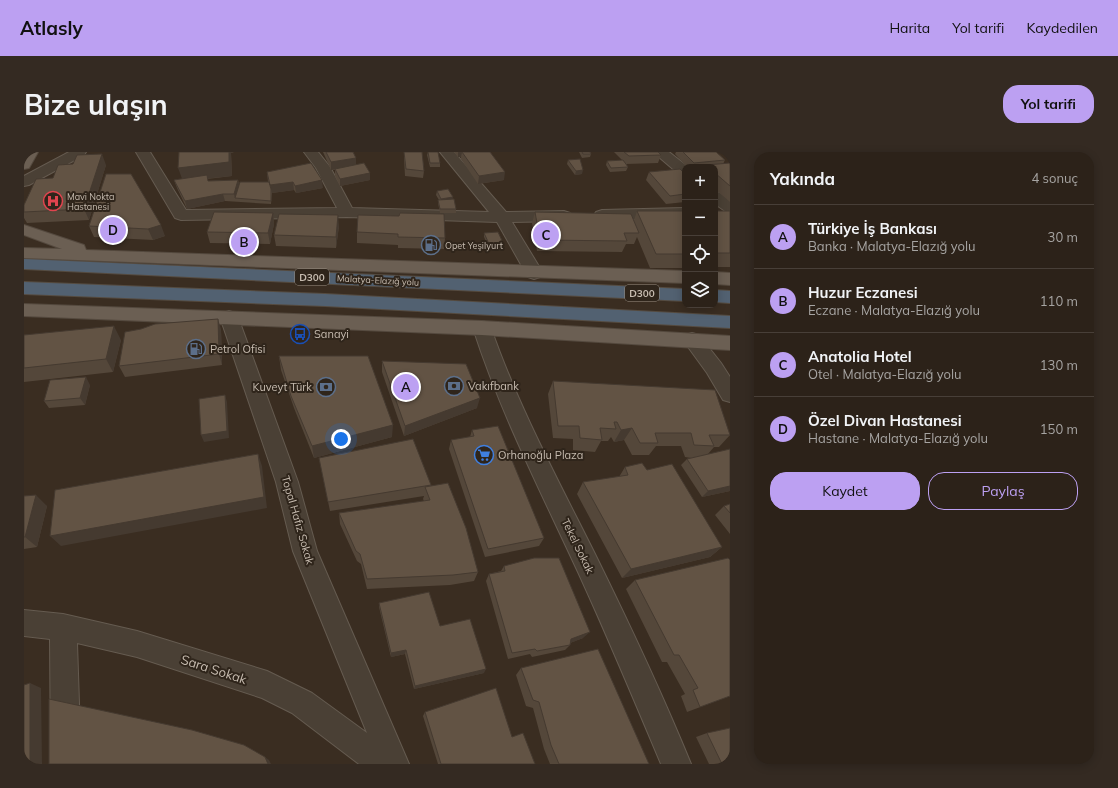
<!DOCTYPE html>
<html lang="tr">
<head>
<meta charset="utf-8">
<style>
  :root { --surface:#2c2219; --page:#342a22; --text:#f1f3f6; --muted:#a6a4a2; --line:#483f38; --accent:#bca0f2 }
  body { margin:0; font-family:Mulish,sans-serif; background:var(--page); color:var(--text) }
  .controls { position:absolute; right:12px; top:12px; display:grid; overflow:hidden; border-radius:8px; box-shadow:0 2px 10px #0003 }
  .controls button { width:36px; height:36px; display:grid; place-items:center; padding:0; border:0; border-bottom:1px solid var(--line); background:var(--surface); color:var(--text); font:20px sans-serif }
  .you { position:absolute; left:317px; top:287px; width:14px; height:14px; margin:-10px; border:3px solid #fff; border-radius:50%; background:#1a73e8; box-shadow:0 0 0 6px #1a73e833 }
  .badge { display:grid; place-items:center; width:26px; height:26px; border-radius:50%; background:var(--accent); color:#111; font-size:13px; font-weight:700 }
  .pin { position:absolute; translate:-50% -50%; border:2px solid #fff; box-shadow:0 1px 4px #0006 }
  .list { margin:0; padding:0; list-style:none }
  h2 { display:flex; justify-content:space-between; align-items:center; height:52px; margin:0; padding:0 16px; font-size:17px }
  h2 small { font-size:13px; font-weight:400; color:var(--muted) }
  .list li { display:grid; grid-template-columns:26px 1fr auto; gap:12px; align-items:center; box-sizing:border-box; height:64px; padding:0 16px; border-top:1px solid var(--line) }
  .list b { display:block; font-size:15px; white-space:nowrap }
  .list p { margin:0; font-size:13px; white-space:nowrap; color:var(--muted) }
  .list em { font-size:13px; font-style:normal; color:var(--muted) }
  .actions { display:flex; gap:8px; padding:12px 16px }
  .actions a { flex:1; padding:9px 0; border:1px solid var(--accent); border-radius:16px; text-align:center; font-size:14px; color:var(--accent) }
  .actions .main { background:var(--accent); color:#111 }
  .icon { flex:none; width:22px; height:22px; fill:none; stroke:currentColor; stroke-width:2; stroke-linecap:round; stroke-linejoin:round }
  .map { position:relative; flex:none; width:706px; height:612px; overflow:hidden; border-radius:16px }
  header { display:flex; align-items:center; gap:24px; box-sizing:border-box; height:56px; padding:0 20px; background:var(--accent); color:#111 }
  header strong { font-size:19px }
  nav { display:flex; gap:22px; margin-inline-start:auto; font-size:14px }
  .intro { display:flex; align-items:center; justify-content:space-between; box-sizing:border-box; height:96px; padding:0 24px }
  h1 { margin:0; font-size:28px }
  .button { padding:10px 18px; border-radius:16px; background:var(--accent); color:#111; font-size:14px; font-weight:700 }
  main { display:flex; gap:24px; padding:0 24px }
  aside { flex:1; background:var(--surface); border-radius:16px; box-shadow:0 2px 10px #0003 }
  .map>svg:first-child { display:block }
</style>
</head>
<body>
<header>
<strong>Atlasly</strong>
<nav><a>Harita</a><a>Yol tarifi</a><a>Kaydedilen</a></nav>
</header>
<div class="intro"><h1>Bize ulaşın</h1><a class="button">Yol tarifi</a></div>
<main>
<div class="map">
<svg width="706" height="612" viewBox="0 0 706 612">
  <rect width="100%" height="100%" fill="#3a2d21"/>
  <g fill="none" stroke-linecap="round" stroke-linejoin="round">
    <defs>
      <path id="minor" d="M45,0H62L60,3L5,33L0,34V24Z
        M112,0H126L162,58L313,56L292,16L280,0H294L306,15L328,56L465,60L416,0H430L482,60L540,59L546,61L548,64L546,67L540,69L488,70L519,121L516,125L510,127L504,125L473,70L323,65L157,68L151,66Z
        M629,0H645L664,15H661V24L656,23Z
        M691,39L696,41L706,48V61L701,59L691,52Z
        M661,56V66L578,68L572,66L570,63L572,60L578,58Z
        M205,159L211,161L214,165L274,330L293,399L385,612H335L268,561L238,546L113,505L53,491L57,612H27L26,487L0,484V458L39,462L113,479L243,519L288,541L343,581L269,399L252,330L196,165L199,161Z
        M458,169L465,171L467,176C494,254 534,328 571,402C605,471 638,541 667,612H637C610,548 583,483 554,420C517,340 476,260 449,176L451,171Z
        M668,181L675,183L697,211L706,225V250L699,248L683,221L659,188L661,183Z"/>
      <path id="major" d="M0,0H14L5,16L0,17Z
        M0,73L60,93L62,98L661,119V131L0,106V96L38,97L0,83Z
        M691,120L706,121V133L691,132Z
        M0,152L458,169L706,184V198L458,183L0,164Z"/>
      <path id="highway" d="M0,107L661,137V149L0,117Z
        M0,130L301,142L706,164V176L301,154L0,142Z
        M691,138L706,139V151L691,150Z"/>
    </defs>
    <use href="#minor" stroke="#655b50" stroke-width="2"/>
    <use href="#major" stroke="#54493e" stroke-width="2"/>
    <use href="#highway" stroke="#554b40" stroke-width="2"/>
    <use href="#minor" fill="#4a4035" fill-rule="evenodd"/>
    <use href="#major" fill="#6b5f53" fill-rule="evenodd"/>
    <use href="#highway" fill="#526171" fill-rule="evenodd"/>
  </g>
  <path fill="#54473a" d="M155,0H210L207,1L208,24L183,27L184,29L214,28L215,32L244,30L243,20L299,36L272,41L270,38L248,41L247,52L201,49L163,57L153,36L150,28L158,27Z
    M299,0H329L332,13L346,28L316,34L311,24V18H307Z
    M380,0L400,19L399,26L381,24L380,7Z
    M404,0L416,11V15H406L403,3Z
    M430,0H466L480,28L454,32L437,7V5H434Z
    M555,0H566L567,2L566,5L558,6Z
    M590,0H634L637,3L634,11L602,12L604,15L602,19L586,20L582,13L583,9L598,8Z
    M652,0H692L701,8L699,12L706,11V50L691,37V15H663L651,2Z
    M544,8L558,22L551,23L543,12Z
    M82,13L65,68L3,71L0,66V53L29,26Z
    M625,20L661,22V50L642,52L622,28Z
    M82,22L141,84L129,88L70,85L65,74Z
    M413,39L429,47L432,57V61H416L414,51V48H415L412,43Z
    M613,59H661V116H626L613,85L610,92H602L598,100L513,99L508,71L511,60L610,68Z
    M691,59H706V115H691Z
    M249,61L250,72L246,92L186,91L183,80Z
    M334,63L421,86L420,97L374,96V93L333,91V80Z
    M315,74L312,96L252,94L250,83Z
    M460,81L480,93V97L466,98L460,85Z
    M197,177L198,213L101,225L95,214Z
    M0,183L97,188L89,220L0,230Z
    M255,204L368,285L290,306L270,256L257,218Z
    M358,209L453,256L380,284L358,220Z
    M529,229L706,283L695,295H690L684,302L706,339L678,345L657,313L663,307L667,306L661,305L657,294H632L625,303H608L600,288L590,290L587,285L584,289H577L571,300L549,298V287L529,286L524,242Z
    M66,233L61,253L25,256L20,249Z
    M448,278L520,386L515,394L461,405L425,297L427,288L446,285Z
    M295,306L407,333L454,420L450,429L426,433L343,437L337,412L333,409L316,372L315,361L400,349L399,347L400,344L306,359Z
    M601,315L623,318L698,395L686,405L598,426L553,342L559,330L595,325Z
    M0,344L23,354L13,395L0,397Z
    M706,352V382L691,363L700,354Z
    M480,414L559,486L546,491V493L541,498L508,505L506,502L484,507L462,429L465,422L477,419Z
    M611,428L706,544L663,560L657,544L661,542L643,510H638L602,437Z
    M355,451L416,474L460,521L390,537L381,502L367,505L355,455Z
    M497,516L625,612H526L520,597L509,556L502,554L492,523Z
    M401,560L488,585L511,612H414L399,564Z
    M683,581L706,612H685L672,585Z"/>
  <path fill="#453a30" d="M205,0H210L207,1L208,24L159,29L154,16Z
    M434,0H438L437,5H434Z
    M78,2L82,13L65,68L60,57Z
    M332,6V14L307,18V10Z
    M559,18L558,22L551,23L552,19Z
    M481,20L480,28L454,32L455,24Z
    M346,21V28L316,34V27Z
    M214,28L216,36L211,46L212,50L210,42Z
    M298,28L299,36L272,41L271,34Z
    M269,30L270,38L248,41L246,33Z
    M199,42L201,49L163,57L161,49Z
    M429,45L428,49L417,51V47Z
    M249,61L250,72L246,92L244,81Z
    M314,63L315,74L312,96V85Z
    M137,73L141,84L129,88L124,77Z
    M194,167L197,177L198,213L195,202Z
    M90,174L97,188L89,220L82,207Z
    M62,225L66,233L61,253L56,246Z
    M201,243L203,250L205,286L180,290L177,283Z
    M456,246L453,256L380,284L381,274Z
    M369,273L368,285L290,306L288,294Z
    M608,276L600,288L590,290L597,278Z
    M234,302L238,314L243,356L37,394L26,384Z
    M706,334V339L678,345L684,339Z
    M12,343L23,354L13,395L1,385Z
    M698,395L686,405L598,426L607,417Z
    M566,480L559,486L541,493L547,487Z
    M382,498L381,502L367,505V501Z
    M462,517L460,521L390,537L391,534Z
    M6,531L17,536L18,612H6Z
    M241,605L245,608L247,612H244Z"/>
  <path fill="#625344" stroke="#453a30" d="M155,0H205V10L154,16Z
    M302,0H329L332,6L307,10Z
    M380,0H398L400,19L382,17Z
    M404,0H414L416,11H406Z
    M438,0H466L481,20L455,24Z
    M558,0H566L567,2H559Z
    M600,0H634L637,3L605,4Z
    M659,0H692L701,8L670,11Z
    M78,2L60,57L0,60V53L12,27L29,26L34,13L49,12L53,3Z
    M556,7L559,18L552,19L544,8Z
    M599,8L604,15L587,16L583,9Z
    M287,11L298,28L271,34L269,30L246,33L243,20Z
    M340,11L346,21L316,27L311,17Z
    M706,11V34L691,21V15H684L682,13Z
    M656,17L661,22V42L646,44L625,20Z
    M82,22H107L137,73L124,77L65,74Z
    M183,23L184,29L214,28L210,42H199L161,49L150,28Z
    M216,30H245L247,37V49L211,46Z
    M424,37L429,45L417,47L413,39Z
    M430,47L432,57H416L414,48Z
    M613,59H661V102H632Z
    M691,59H706V101H691Z
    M190,60L249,61L244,81L183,80Z
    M511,60L607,62L615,81H600L603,89L516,88Z
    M376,61L420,62L421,86L374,85V82L333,80L334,63L375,64Z
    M255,62L314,63L312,85L250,83Z
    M474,80L480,93L466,94L460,81Z
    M194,167L195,202L95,214L101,180L117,177L131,172Z
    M90,174L82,207L0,216V183Z
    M255,204H344L369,273L288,294L267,244Z
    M358,209L442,212L456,246L381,274Z
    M62,225L56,246L20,249L26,228Z
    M529,229L691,238L706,283H685L690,294L670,293L667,281H631L634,291H616L608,276L597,278L593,270H590L592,277L576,276L578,288L556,286L555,274H534Z
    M201,243L203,279L177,283L175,247Z
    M474,274L520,386L464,397L427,288L450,284L448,278Z
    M389,287L407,333L304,350L295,306Z
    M706,297V334L684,339L663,307Z
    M234,302L240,345L26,384L31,338Z
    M618,311L623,318L648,312L698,395L607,417L559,330L604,323L601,315Z
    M424,331L442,376L454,420L429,423L343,427L336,402L332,399L315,361L406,348L401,335Z
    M12,343L1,385H0V344Z
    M706,352V361L700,354Z
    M510,406H535L566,480L547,487L546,493L513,499L511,497L488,501L465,422L481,419L480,414Z
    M704,406L706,408V544L676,555L669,538L674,536L655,503H650L611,428Z
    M405,440L416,474L446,467L462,517L391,534L382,498L367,501L355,451Z
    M574,497L625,612H535L527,593L515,550L509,548L497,516Z
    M6,531V612H0V533Z
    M472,536L488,585L499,581L511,612H417L401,560Z
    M25,547L168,578L220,593L241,605L244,612H25Z
    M706,576V612H698L683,581Z"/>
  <defs>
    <symbol id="hospital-ring" viewBox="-11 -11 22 22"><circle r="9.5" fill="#2f251b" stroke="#e0444e" stroke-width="1.5"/><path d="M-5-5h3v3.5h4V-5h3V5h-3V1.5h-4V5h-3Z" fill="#e0444e"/></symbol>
    <symbol id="fuel-ring" viewBox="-11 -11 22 22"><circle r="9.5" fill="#2f251b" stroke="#5c6f8a" stroke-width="1.5"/><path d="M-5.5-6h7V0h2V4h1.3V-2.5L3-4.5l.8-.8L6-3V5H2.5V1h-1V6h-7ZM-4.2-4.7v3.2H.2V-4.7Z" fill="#5c6f8a"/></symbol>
    <symbol id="bus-ring" viewBox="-11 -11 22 22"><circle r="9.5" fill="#2f251b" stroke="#1a4fb4" stroke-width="1.5"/><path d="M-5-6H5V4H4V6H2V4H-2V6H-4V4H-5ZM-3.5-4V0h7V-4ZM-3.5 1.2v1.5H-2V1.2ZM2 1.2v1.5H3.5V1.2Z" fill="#1a4fb4"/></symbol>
    <symbol id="bank-ring" viewBox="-11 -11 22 22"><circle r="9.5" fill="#2f251b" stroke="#5c6f8a" stroke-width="1.5"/><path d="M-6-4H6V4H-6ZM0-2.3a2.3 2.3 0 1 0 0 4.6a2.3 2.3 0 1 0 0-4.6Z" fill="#5c6f8a"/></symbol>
    <symbol id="supermarket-ring" viewBox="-11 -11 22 22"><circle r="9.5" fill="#2f251b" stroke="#3f7fe0" stroke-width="1.5"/><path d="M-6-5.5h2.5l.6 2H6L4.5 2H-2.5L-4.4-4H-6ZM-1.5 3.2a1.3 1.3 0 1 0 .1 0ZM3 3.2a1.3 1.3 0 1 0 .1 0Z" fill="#3f7fe0"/></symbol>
  </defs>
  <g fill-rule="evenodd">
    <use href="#hospital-ring" x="18" y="38" width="22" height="22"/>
    <use href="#fuel-ring" x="396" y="82" width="22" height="22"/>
    <use href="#bus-ring" x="265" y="171" width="22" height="22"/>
    <use href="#fuel-ring" x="161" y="186" width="22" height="22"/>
    <use href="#bank-ring" x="419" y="223" width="22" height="22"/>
    <use href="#bank-ring" x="291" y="224" width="22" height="22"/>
    <use href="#supermarket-ring" x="449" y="292" width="22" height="22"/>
  </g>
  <g text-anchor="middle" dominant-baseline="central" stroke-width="4" stroke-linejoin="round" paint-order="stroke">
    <g font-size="9" fill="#c7bcb0" stroke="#2f251b" text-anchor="start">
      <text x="43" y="44">Mavi Nokta<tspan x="43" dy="10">Hastanesi</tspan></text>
      <text x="421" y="93">Opet Yeşilyurt</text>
    </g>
    <g font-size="9" fill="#c7bcb0" stroke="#2f251b">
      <text transform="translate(354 128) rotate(3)">Malatya-Elazığ yolu</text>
    </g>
    <g fill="#2f251b" stroke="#998f83" stroke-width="1">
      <rect x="271" y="117" width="34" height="16" rx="3"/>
      <rect x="601" y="133" width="34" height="16" rx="3"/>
    </g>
    <g font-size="10" font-weight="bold" fill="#c7bcb0">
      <text x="288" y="125">D300</text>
      <text x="618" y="141">D300</text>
    </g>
    <g font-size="11" fill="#c7bcb0" stroke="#2f251b" text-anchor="start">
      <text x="290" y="182">Sanayi</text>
      <text x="186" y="197">Petrol Ofisi</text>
      <text x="444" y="234">Vakıfbank</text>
      <text x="288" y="235" text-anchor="end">Kuveyt Türk</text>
      <text x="474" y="303">Orhanoğlu Plaza</text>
    </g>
    <g font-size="11" fill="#c7bcb0" stroke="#2f251b">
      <text transform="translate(274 368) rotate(74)">Topal Hafız Sokak</text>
      <text transform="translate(554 394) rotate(64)">Tekel Sokak</text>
    </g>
    <g font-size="13" fill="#c7bcb0" stroke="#2f251b">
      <text transform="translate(190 517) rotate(18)">Sara Sokak</text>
    </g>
  </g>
</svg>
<div class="controls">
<button>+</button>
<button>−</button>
<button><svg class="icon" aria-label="locate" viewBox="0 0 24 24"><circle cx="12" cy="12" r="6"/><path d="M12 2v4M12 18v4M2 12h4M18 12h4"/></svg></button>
<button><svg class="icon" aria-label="layers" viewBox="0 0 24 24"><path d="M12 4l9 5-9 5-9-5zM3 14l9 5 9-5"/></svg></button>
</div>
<div class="you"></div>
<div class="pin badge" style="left:382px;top:235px">A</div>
<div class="pin badge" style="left:220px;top:90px">B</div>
<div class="pin badge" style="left:522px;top:83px">C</div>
<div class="pin badge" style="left:89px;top:78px">D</div>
</div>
<aside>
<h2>Yakında<small>4 sonuç</small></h2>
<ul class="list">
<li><span class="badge">A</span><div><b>Türkiye İş Bankası</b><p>Banka · Malatya-Elazığ yolu</p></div><em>30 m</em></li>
<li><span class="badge">B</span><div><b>Huzur Eczanesi</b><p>Eczane · Malatya-Elazığ yolu</p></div><em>110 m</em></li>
<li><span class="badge">C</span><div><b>Anatolia Hotel</b><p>Otel · Malatya-Elazığ yolu</p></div><em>130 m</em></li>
<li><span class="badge">D</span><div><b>Özel Divan Hastanesi</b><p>Hastane · Malatya-Elazığ yolu</p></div><em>150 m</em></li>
</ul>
<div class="actions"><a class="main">Kaydet</a><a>Paylaş</a></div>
</aside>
</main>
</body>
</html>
